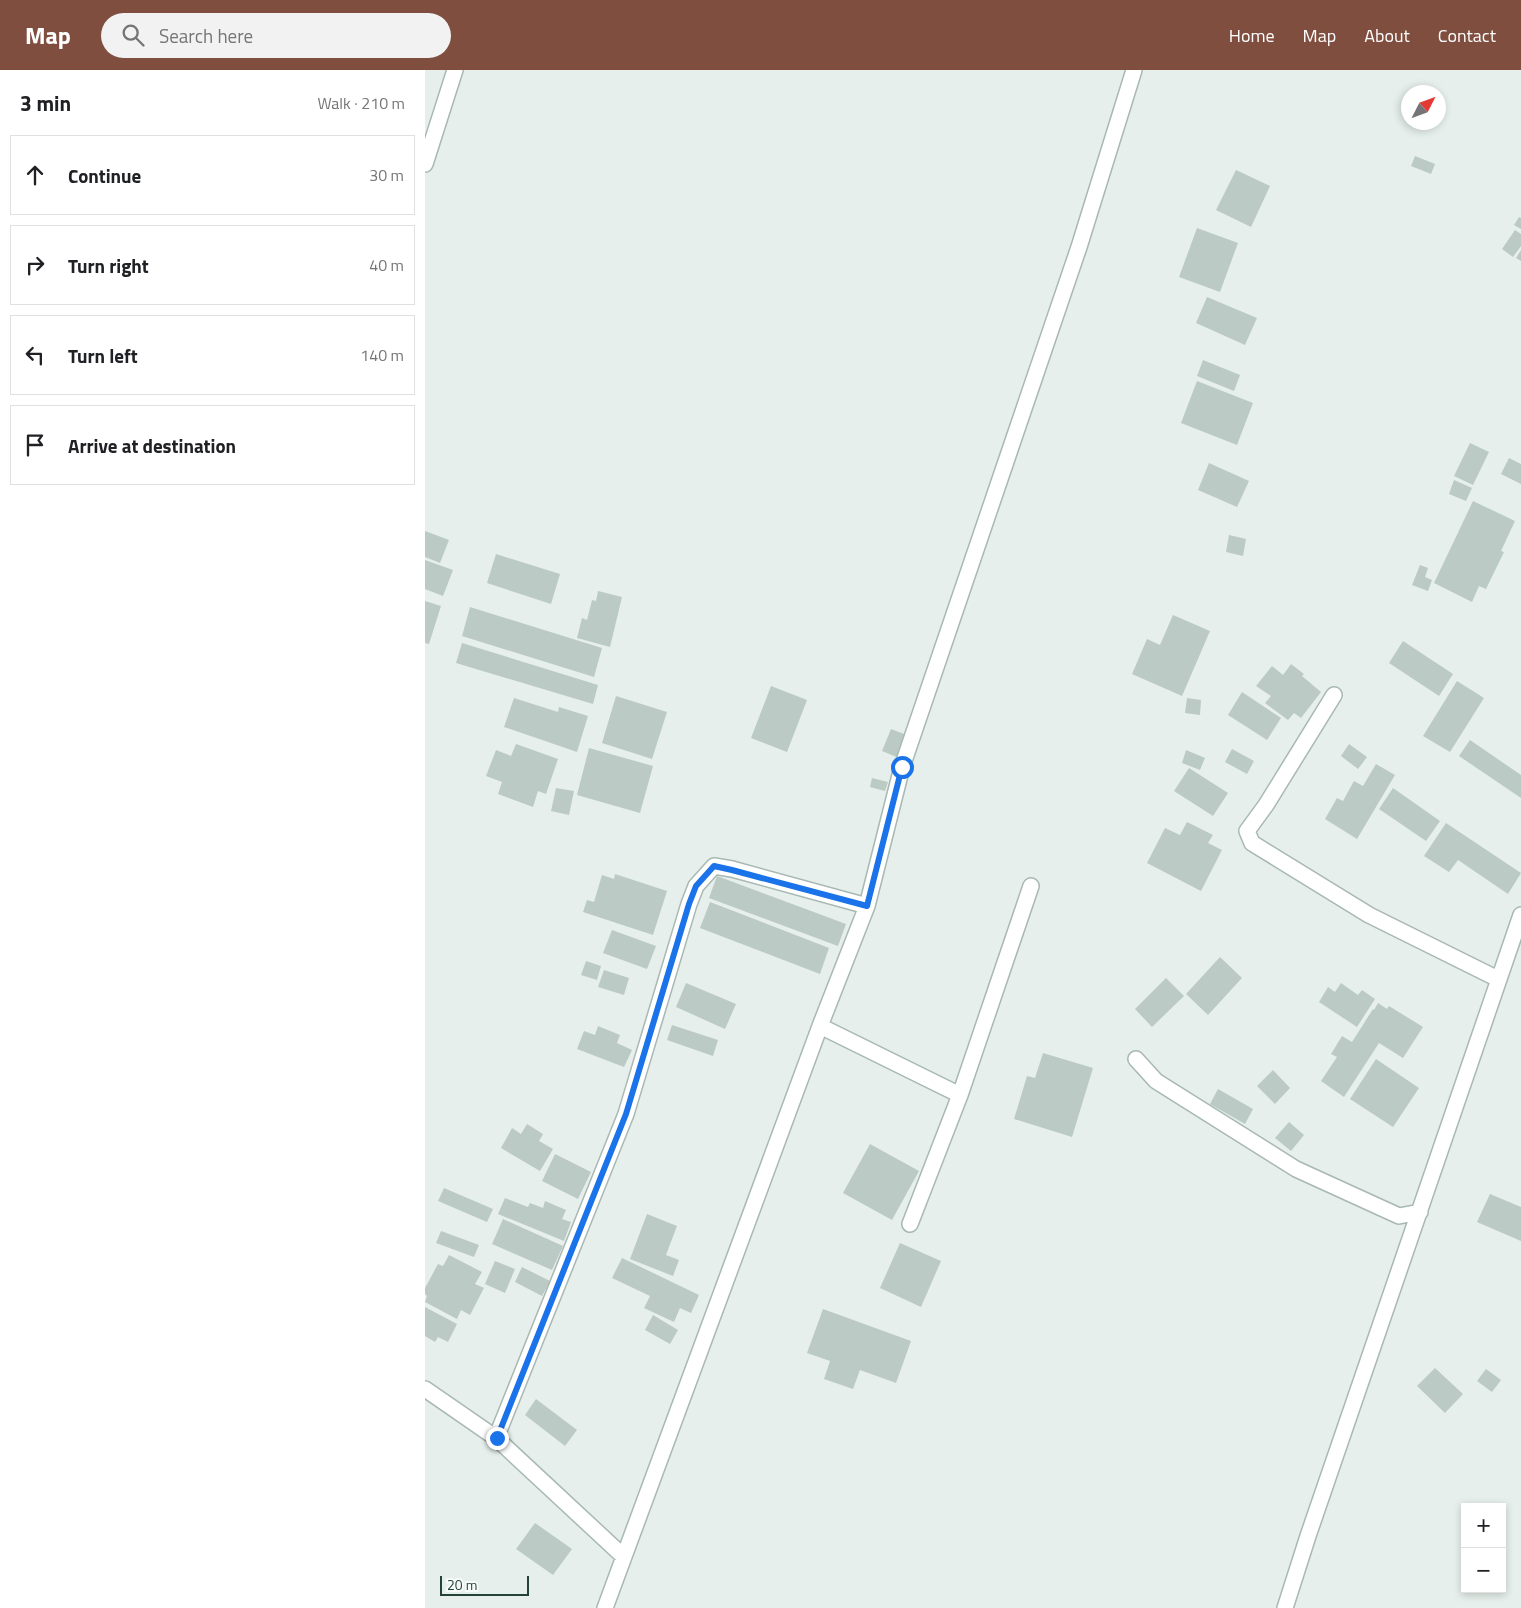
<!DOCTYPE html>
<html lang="en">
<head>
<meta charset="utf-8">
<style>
  :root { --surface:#fff; --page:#f2f2f2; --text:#202124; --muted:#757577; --line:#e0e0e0; --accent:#7f4e3f }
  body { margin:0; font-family:"Titillium Web",sans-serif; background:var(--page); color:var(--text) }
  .controls { position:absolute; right:15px; bottom:15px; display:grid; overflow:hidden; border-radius:0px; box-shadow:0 2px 8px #0003 }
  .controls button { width:45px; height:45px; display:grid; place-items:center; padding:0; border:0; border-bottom:1px solid var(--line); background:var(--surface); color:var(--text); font:25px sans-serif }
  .compass { position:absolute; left:976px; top:15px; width:45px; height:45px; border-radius:50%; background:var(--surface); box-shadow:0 2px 8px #0003; rotate:48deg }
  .scale { position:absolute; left:15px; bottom:12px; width:89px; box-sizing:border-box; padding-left:5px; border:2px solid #24423a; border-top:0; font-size:14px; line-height:18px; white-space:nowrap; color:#24423a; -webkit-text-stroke:4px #f7fbf9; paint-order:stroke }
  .stop { position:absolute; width:15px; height:15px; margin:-11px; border:4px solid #1a73e8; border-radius:50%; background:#fff }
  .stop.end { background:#1a73e8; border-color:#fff; box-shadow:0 1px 5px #0008 }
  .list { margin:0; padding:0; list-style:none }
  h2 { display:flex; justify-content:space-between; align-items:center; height:65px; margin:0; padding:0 20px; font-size:21px }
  h2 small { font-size:16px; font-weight:400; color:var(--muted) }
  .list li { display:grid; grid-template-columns:32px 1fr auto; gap:15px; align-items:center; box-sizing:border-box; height:80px; margin:0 10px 10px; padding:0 10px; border:1px solid var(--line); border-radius:0px }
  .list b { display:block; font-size:19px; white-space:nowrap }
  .list em { font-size:16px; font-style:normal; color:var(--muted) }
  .icon { flex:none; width:28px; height:28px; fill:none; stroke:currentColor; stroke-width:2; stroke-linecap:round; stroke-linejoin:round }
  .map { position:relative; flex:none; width:1096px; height:1538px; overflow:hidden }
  header { display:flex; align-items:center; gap:30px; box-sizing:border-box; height:70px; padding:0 25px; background:var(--accent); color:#fff }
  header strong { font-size:24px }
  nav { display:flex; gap:28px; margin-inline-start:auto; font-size:18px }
  .search { width:350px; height:45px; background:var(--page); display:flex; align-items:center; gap:12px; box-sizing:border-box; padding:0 18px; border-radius:28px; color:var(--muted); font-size:19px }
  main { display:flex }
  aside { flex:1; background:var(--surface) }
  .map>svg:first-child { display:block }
</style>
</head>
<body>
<header>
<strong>Map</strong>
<div class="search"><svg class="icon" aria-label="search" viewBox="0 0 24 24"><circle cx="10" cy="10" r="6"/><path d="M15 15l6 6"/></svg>Search here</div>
<nav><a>Home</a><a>Map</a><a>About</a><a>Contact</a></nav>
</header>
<main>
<aside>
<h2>3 min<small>Walk · 210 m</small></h2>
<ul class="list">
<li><svg class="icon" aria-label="ahead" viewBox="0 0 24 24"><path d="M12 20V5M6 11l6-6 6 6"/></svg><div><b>Continue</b></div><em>30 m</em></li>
<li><svg class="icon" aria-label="right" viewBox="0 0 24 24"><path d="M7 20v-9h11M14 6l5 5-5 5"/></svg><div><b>Turn right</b></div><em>40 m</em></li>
<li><svg class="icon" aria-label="left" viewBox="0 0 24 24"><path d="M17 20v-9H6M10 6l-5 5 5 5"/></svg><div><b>Turn left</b></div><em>140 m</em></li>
<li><svg class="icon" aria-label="arrive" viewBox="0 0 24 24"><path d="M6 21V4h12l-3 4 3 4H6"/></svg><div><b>Arrive at destination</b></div></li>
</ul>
</aside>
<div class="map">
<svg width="1096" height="1538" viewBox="0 0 1096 1538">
  <rect width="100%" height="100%" fill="#e6efeb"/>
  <path fill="#bbcac4" d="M990,86L1010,94L1006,104L986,96Z
    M811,100L845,116L826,157L791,140Z
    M1094,147L1096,148V159L1089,155Z
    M772,158L813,173L795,222L754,207Z
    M1090,160L1096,164V176L1088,187L1077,179Z
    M1096,180V191L1091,188Z
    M782,227L832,248L820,275L771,253Z
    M778,290L815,305L809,321L772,306Z
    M772,311L828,333L812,375L756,353Z
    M1045,373L1064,382L1048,415L1029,406Z
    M1084,388L1096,394V414L1076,404Z
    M784,393L824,411L812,437L773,420Z
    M1029,410L1047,418L1041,431L1024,424Z
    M1048,431L1090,451L1076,481L1079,482L1061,519L1054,516L1047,532L1009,513Z
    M0,461L24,470L15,493L0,487Z
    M804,465L821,469L818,486L801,482Z
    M71,484L135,504L126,534L62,513Z
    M0,490L28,500L18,526L0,519Z
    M995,495L1003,498L1000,507L1007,510L1003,521L987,515Z
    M173,521L197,527L185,577L152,568L157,548L162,550L167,530L171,531Z
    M0,531L16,536L4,574L0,573Z
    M45,537L177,578L169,607L37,566Z
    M748,545L785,561L757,626L707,604L722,569L735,575Z
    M978,571L1028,604L1014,626L964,593Z
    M37,573L173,615L168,634L31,593Z
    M866,594L879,604L877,606L896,622L876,648L869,643L863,650L840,633L846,626L831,616L847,596L858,605Z
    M1032,611L1059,628L1025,682L998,666Z
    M346,616L382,630L362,682L326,668Z
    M817,622L856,648L842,670L803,645Z
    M191,626L242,642L227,689L177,673Z
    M89,628L133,642L134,637L163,646L152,682L79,657Z
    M762,628L776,630L775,645L760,643Z
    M466,659L482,665L474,688L457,681Z
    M1045,670L1096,705V728L1034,686Z
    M91,674L133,689L121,724L113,721L108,737L73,724L77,712L61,706L71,680L86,686Z
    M924,674L942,687L933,699L916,686Z
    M164,678L228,696L215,743L152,725Z
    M807,679L829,691L822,704L800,692Z
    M761,680L780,688L775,700L757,693Z
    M951,694L970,705L932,769L900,749L912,728L918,731L929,711L938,716Z
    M764,698L803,723L788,746L749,721Z
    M447,708L463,712L460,721L445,717Z
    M131,718L149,721L144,745L126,741Z
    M968,718L1015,751L1001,771L954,739Z
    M762,752L788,765L783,773L797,780L776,821L722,793L740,758L755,765Z
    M1021,753L1096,803L1083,824L1033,790L1024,802L999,786Z
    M190,804L242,821L228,865L158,842L162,830L169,832L177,805L189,809Z
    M292,806L421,854L413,876L284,828Z
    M285,832L404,878L395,904L275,858Z
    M187,860L231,876L222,899L178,883Z
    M795,887L817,908L783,945L761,924Z
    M161,891L176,896L172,910L156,905Z
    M179,900L204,908L199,925L173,917Z
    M741,908L759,926L727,957L710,939Z
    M261,913L311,934L300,959L251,937Z
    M916,913L933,925L937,920L950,929L932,957L894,932L903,917L910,922Z
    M953,933L962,939L964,936L998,957L978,988L954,973L919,1027L896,1011L912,987L906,984L917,966L927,972L948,939L949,940Z
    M247,955L293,970L288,986L242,970Z
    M173,956L195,965L192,973L207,980L199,997L152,979L159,961L170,965Z
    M618,983L668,998L647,1067L589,1049L602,1006L610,1008Z
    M951,989L994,1018L968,1057L925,1029Z
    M848,1000L865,1018L850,1034L832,1016Z
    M793,1019L828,1039L820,1054L785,1034Z
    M864,1052L879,1065L866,1081L850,1068Z
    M102,1054L118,1064L114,1071L128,1079L115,1101L76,1078L87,1058L96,1064Z
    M445,1074L494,1101L467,1150L418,1123Z
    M130,1084L166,1102L153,1129L117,1111Z
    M19,1118L68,1139L62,1152L13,1131Z
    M1065,1124L1096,1137V1171L1052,1152Z
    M80,1128L103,1137L105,1133L118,1138L120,1131L141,1140L137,1149L146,1152L139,1171L73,1144Z
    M222,1144L252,1156L241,1185L254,1190L248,1206L205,1189Z
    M78,1149L138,1176L127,1200L67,1174Z
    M16,1161L54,1175L49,1187L11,1173Z
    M475,1173L516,1191L496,1237L455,1218Z
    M24,1185L57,1202L50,1214L59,1218L45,1245L36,1240L32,1249L0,1232L2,1226L0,1224V1218L13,1194L18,1196Z
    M197,1188L274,1225L266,1243L255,1238L249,1252L219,1238L225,1226L187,1208Z
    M70,1191L90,1199L80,1223L60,1214Z
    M97,1197L125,1211L117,1226L90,1212Z
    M0,1237L32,1254L23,1272L13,1267L10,1272L0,1266Z
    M398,1239L486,1271L471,1313L435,1300L428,1319L399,1309L405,1291L382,1283Z
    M228,1245L253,1260L245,1274L220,1260Z
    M1010,1298L1038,1324L1020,1343L992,1316Z
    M1061,1299L1076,1310L1067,1322L1052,1311Z
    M111,1329L152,1360L140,1376L100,1345Z
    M110,1453L147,1479L128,1505L91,1479Z"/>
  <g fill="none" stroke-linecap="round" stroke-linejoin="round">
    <defs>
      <path id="street" d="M0,94L30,0
        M909,625L841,735L822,761L827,773L944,845L1073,909
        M395,956L535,1025
        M711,989L731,1011L871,1099L974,1146L995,1142
        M485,1154L535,1025L606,816
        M0,1319L71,1368
        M199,1487L71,1368L201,1044L264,834L271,816L289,796L307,799L442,836
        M180,1538L395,956L442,836L477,697L654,177L709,0
        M860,1538L883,1466L1096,845"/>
    </defs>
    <use href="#street" stroke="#a8b8b2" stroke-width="18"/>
    <use href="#street" stroke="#fff" stroke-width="15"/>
  </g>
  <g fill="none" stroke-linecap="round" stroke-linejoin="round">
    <path stroke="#1a73e8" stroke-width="6" d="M72,1368L201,1044L264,834L271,816L289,796L307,800L442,836L477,697"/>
  </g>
</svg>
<div class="controls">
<button>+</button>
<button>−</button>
</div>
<svg class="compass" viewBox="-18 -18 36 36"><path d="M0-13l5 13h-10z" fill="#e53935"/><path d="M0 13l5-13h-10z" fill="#757577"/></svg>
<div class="scale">20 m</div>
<div class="stop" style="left:477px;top:697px"></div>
<div class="stop end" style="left:72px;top:1368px"></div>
</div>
</main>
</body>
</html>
